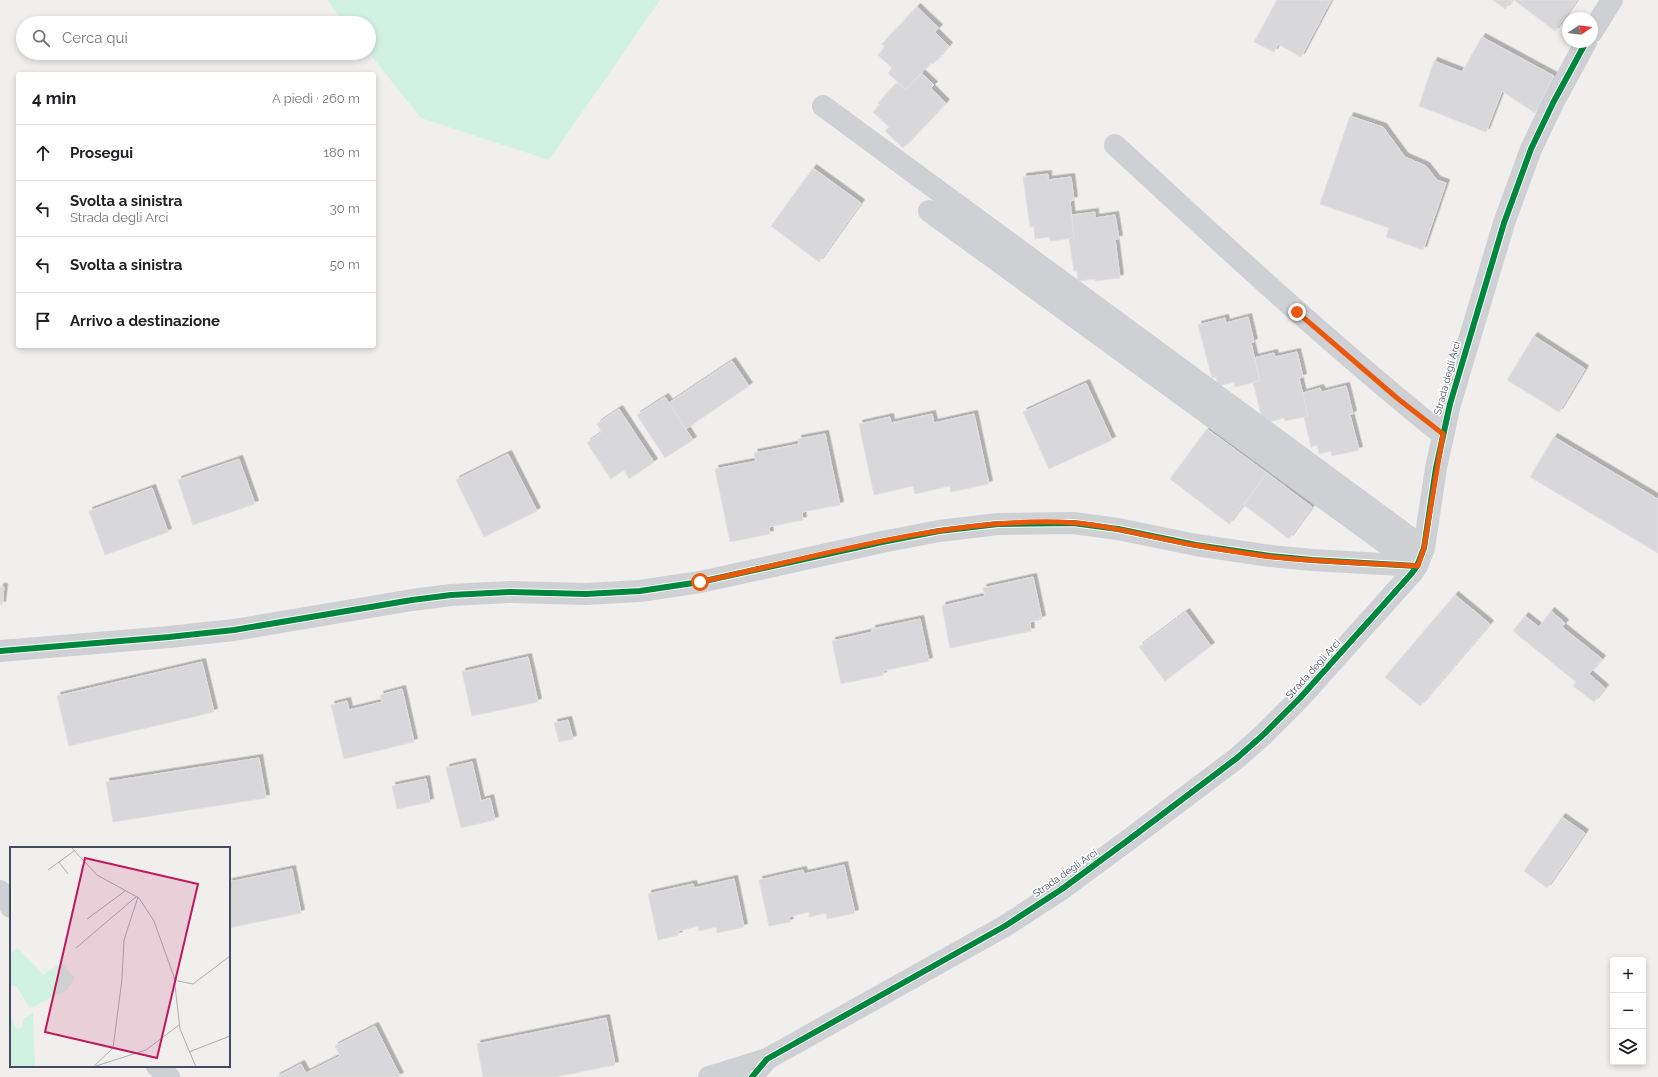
<!DOCTYPE html>
<html lang="it">
<head>
<meta charset="utf-8">
<style>
  :root { --surface:#fff; --page:#f6f6f6; --text:#202124; --muted:#757577; --line:#e0e0e0 }
  body { margin:0; font-family:Raleway,sans-serif; background:var(--page); color:var(--text) }
  .controls { position:absolute; right:12px; bottom:12px; display:grid; overflow:hidden; border-radius:4px; box-shadow:0 2px 6px #0003 }
  .controls button { width:36px; height:36px; display:grid; place-items:center; padding:0; border:0; border-bottom:1px solid var(--line); background:var(--surface); color:var(--text); font:20px sans-serif }
  .compass { position:absolute; left:1562px; top:12px; width:36px; height:36px; border-radius:50%; background:var(--surface); box-shadow:0 2px 6px #0003; rotate:77deg }
  .stop { position:absolute; width:12px; height:12px; margin:-9px; border:3px solid #ea580c; border-radius:50%; background:#fff }
  .stop.end { background:#ea580c; border-color:#fff; box-shadow:0 1px 4px #0008 }
  .list { margin:0; padding:0; list-style:none }
  h2 { display:flex; justify-content:space-between; align-items:center; height:52px; margin:0; padding:0 16px; font-size:17px }
  h2 small { font-size:13px; font-weight:400; color:var(--muted) }
  .list li { display:grid; grid-template-columns:26px 1fr auto; gap:12px; align-items:center; box-sizing:border-box; height:56px; padding:0 16px; border-top:1px solid var(--line) }
  .list b { display:block; font-size:15px; white-space:nowrap }
  .list p { margin:0; font-size:13px; white-space:nowrap; color:var(--muted) }
  .list em { font-size:13px; font-style:normal; color:var(--muted) }
  .icon { flex:none; width:22px; height:22px; fill:none; stroke:currentColor; stroke-width:2; stroke-linecap:round; stroke-linejoin:round }
  .map { position:relative; flex:none; width:1658px; height:1077px; overflow:hidden }
  .search { position:absolute; background:var(--surface); box-shadow:0 2px 6px #0003; left:16px; top:16px; width:360px; height:44px; display:flex; align-items:center; gap:10px; box-sizing:border-box; padding:0 14px; border-radius:22px; color:var(--muted); font-size:15px }
  .panel { position:absolute; background:var(--surface); box-shadow:0 2px 6px #0003; left:16px; top:72px; width:360px; height:276px; border-radius:4px }
  .map>svg:first-child { display:block }
</style>
</head>
<body>
<div class="map">
<svg width="1658" height="1077" viewBox="0 0 1658 1077">
  <defs>
    <filter id="shadow"><feDropShadow dx="3.5" dy="-3.5" stdDeviation="0" flood-color="#0004"/></filter>
  </defs>
  <rect width="100%" height="100%" fill="#f0efee"/>
  <path fill="#d1f1e3" d="M327,0H660L549,160L421,118L369,53V23H345Z"/>
  <path fill="#d8d8da" stroke="#e1e0e1" filter="url(#shadow)" d="M1277,0H1331L1301,57L1278,44L1274,52L1254,42Z
    M1493,0H1512L1505,9Z
    M1514,0H1577L1555,31Z
    M917,7L939,28L935,32L949,46L933,64L931,62L906,90L888,73L892,68L878,55L885,47L882,44Z
    M1482,37L1554,76L1535,113L1502,91L1486,132L1419,106L1434,61L1462,72Z
    M921,73L934,85L931,88L946,103L903,148L885,131L889,127L873,112L880,105L878,103L898,82L906,90Z
    M1350,116L1383,127L1405,157L1426,166L1437,180L1446,183L1423,250L1386,237L1389,228L1320,204Z
    M813,168L861,203L819,262L771,226Z
    M1048,174V180L1071,177L1074,200L1070,201L1074,238L1050,241L1049,237L1035,239L1034,227H1030L1023,177Z
    M1095,212V218L1115,215L1119,239H1115L1120,278L1095,281V279L1078,281L1077,271H1074L1069,238H1074L1072,215Z
    M1248,317L1254,342L1251,343L1260,381L1235,387L1234,382L1218,386L1216,377L1212,378L1198,325L1225,318L1226,323Z
    M1534,336L1585,369L1559,412L1507,380Z
    M1297,352L1303,377L1299,378L1308,416L1285,421L1284,418L1268,422L1267,418L1262,419L1253,382L1260,381L1254,358L1274,353L1275,357Z
    M732,361L749,386L686,429L669,403Z
    M1086,383L1112,440L1049,469L1023,412Z
    M1346,386L1353,414L1350,415L1359,450L1332,456L1331,451L1319,454L1317,445L1311,447L1304,417L1308,416L1303,393L1320,388L1322,392Z
    M665,397L693,440L665,458L637,415Z
    M619,409L654,462L629,479L624,470L611,479L587,443L602,432L597,424Z
    M932,414L934,423L974,414L989,484L951,492L950,486L915,494L913,486L874,495L859,424L890,417L891,423Z
    M1207,429L1267,473L1229,524L1170,479Z
    M825,434L840,505L802,512L803,520L769,527L770,534L730,542L715,469L756,461L754,453L799,444L798,439Z
    M1554,437L1658,499V553L1530,477Z
    M508,454L537,511L484,537L456,480Z
    M239,459L255,504L193,525L178,480Z
    M1267,473L1312,507L1289,539L1244,505Z
    M152,488L168,532L105,555L89,511Z
    M1033,577L1042,619L1030,622L1031,631L950,648L942,606L985,596L983,588Z
    M0,587H4L2,605L0,604Z
    M1455,595L1490,624L1420,706L1385,677Z
    M1551,611L1565,623L1562,627L1602,659L1589,674L1605,688L1594,702L1573,686L1576,682L1513,631L1525,616L1539,627Z
    M1186,612L1211,646L1165,681L1139,647Z
    M920,619L929,661L883,671V675L841,684L832,641L872,632V629Z
    M528,657L538,702L472,716L462,672Z
    M202,662L214,712L69,746L57,696Z
    M402,689L414,742L344,759L331,705L347,701L349,710L382,702L380,695Z
    M568,720L573,739L559,742L554,723Z
    M259,758L266,798L113,822L106,782Z
    M472,762L481,801L490,798L495,820L461,828L446,768Z
    M426,779L430,802L397,809L392,786Z
    M1562,817L1585,833L1547,888L1524,871Z
    M844,865L855,913L827,919L826,913L809,917V912L789,917L790,922L769,926L759,880L803,870L804,874Z
    M292,869L301,913L229,928V882Z
    M734,879L744,927L717,933L716,927L699,931L698,926L678,931L679,935L658,940L648,894L693,884L694,888Z
    M606,1018L615,1065L555,1077H483L477,1044Z
    M375,1026L400,1076L397,1077H276L301,1064L306,1073L340,1056L335,1046Z"/>
  <g fill="none" stroke-linecap="round" stroke-linejoin="round">
    <path stroke="#ced0d4" stroke-width="22" d="M1592,32L1612,0
      M823,106L1424,548
      M1115,145C1222,244 1329,343 1443,435
      M929,211L1417,566
      M0,651L169,637L234,630L412,600L451,595L510,592L586,594L640,591L700,582L882,542L939,531L998,524L1073,523L1118,529L1196,545L1270,556L1312,560L1417,566
      M0,891L11,907
      M157,1066L169,1077
      M709,1077L767,1059
      M752,1077L767,1059L1005,926L1062,889L1131,838L1237,758L1263,735L1300,698L1412,573L1417,566L1424,548L1436,468L1450,404L1504,223L1531,149L1553,103L1586,42"/>
    <defs>
      <path id="cycleway" d="M0,651L169,637L234,630L412,600L451,595L510,592L586,594L640,591L700,582L882,542L939,531L998,524L1073,523L1118,529L1196,545L1270,556L1312,560L1417,566
        M752,1077L767,1059L1005,926L1062,889L1131,838L1237,758L1263,735L1300,698L1412,573L1417,566L1424,548L1436,468L1450,404L1504,223L1531,149L1553,103L1586,42"/>
    </defs>
    <use href="#cycleway" stroke="#fff" stroke-width="8"/>
    <use href="#cycleway" stroke="#00873e" stroke-width="6"/>
  </g>
  <g fill="none" stroke-linecap="round" stroke-linejoin="round">
    <path stroke="#ea580c" stroke-width="5" d="M700,582C816,557 941,519 1059,522C1107,523 1153,539 1200,546C1224,550 1248,554 1272,557C1320,562 1369,563 1418,566L1424,548L1443,434L1397,398L1297,312"/>
  </g>
  <g text-anchor="middle" dominant-baseline="central" stroke-width="3" stroke-linejoin="round" paint-order="stroke">
    <g font-size="10" fill="#444c5d" stroke="#fff">
      <text transform="translate(1447 378) rotate(-75)">Strada degli Arci</text>
      <text transform="translate(1313 669) rotate(-48)">Strada degli Arci</text>
      <text transform="translate(1065 873) rotate(-35)">Strada degli Arci</text>
    </g>
  </g>
  <g transform="translate(10 847)">
    <rect width="220" height="220" fill="#f0efee"/>
    <path d="M8,101L33,128L51,116L65,131L57,143L20,161L7,140L0,138V107ZM23,166L25,220H0V169L7,182L12,181L14,171Z" fill="#d1f1e3"/>
    <path fill="none" stroke="#abaeb4" stroke-width="1" d="M61,0L87,28L129,51L144,74L164,130L168,134L183,137L220,109M49,15L58,27M38,23L64,4M77,72L115,44M66,101L127,49M164,130L170,182L186,220M179,205L220,189M86,219L136,203L169,178M83,220L103,201L112,132L114,93L128,50"/>
    <path fill="#c2185b" fill-opacity="0.15" stroke="#c2185b" stroke-width="2" d="M75,11L188,37L147,211L35,185Z"/>
    <rect width="220" height="220" fill="none" stroke="#444c5d" stroke-width="2"/>
  </g>
</svg>
<div class="controls">
<button>+</button>
<button>−</button>
<button><svg class="icon" aria-label="layers" viewBox="0 0 24 24"><path d="M12 4l9 5-9 5-9-5zM3 14l9 5 9-5"/></svg></button>
</div>
<svg class="compass" viewBox="-18 -18 36 36"><path d="M0-13l5 13h-10z" fill="#e53935"/><path d="M0 13l5-13h-10z" fill="#757577"/></svg>
<div class="stop" style="left:700px;top:582px"></div>
<div class="stop end" style="left:1297px;top:312px"></div>
<div class="search"><svg class="icon" aria-label="search" viewBox="0 0 24 24"><circle cx="10" cy="10" r="6"/><path d="M15 15l6 6"/></svg>Cerca qui</div>
<section class="panel">
<h2>4 min<small>A piedi · 260 m</small></h2>
<ul class="list">
<li><svg class="icon" aria-label="ahead" viewBox="0 0 24 24"><path d="M12 20V5M6 11l6-6 6 6"/></svg><div><b>Prosegui</b></div><em>180 m</em></li>
<li><svg class="icon" aria-label="left" viewBox="0 0 24 24"><path d="M17 20v-9H6M10 6l-5 5 5 5"/></svg><div><b>Svolta a sinistra</b><p>Strada degli Arci</p></div><em>30 m</em></li>
<li><svg class="icon" aria-label="left" viewBox="0 0 24 24"><path d="M17 20v-9H6M10 6l-5 5 5 5"/></svg><div><b>Svolta a sinistra</b></div><em>50 m</em></li>
<li><svg class="icon" aria-label="arrive" viewBox="0 0 24 24"><path d="M6 21V4h12l-3 4 3 4H6"/></svg><div><b>Arrivo a destinazione</b></div></li>
</ul>
</section>
</div>
</body>
</html>
